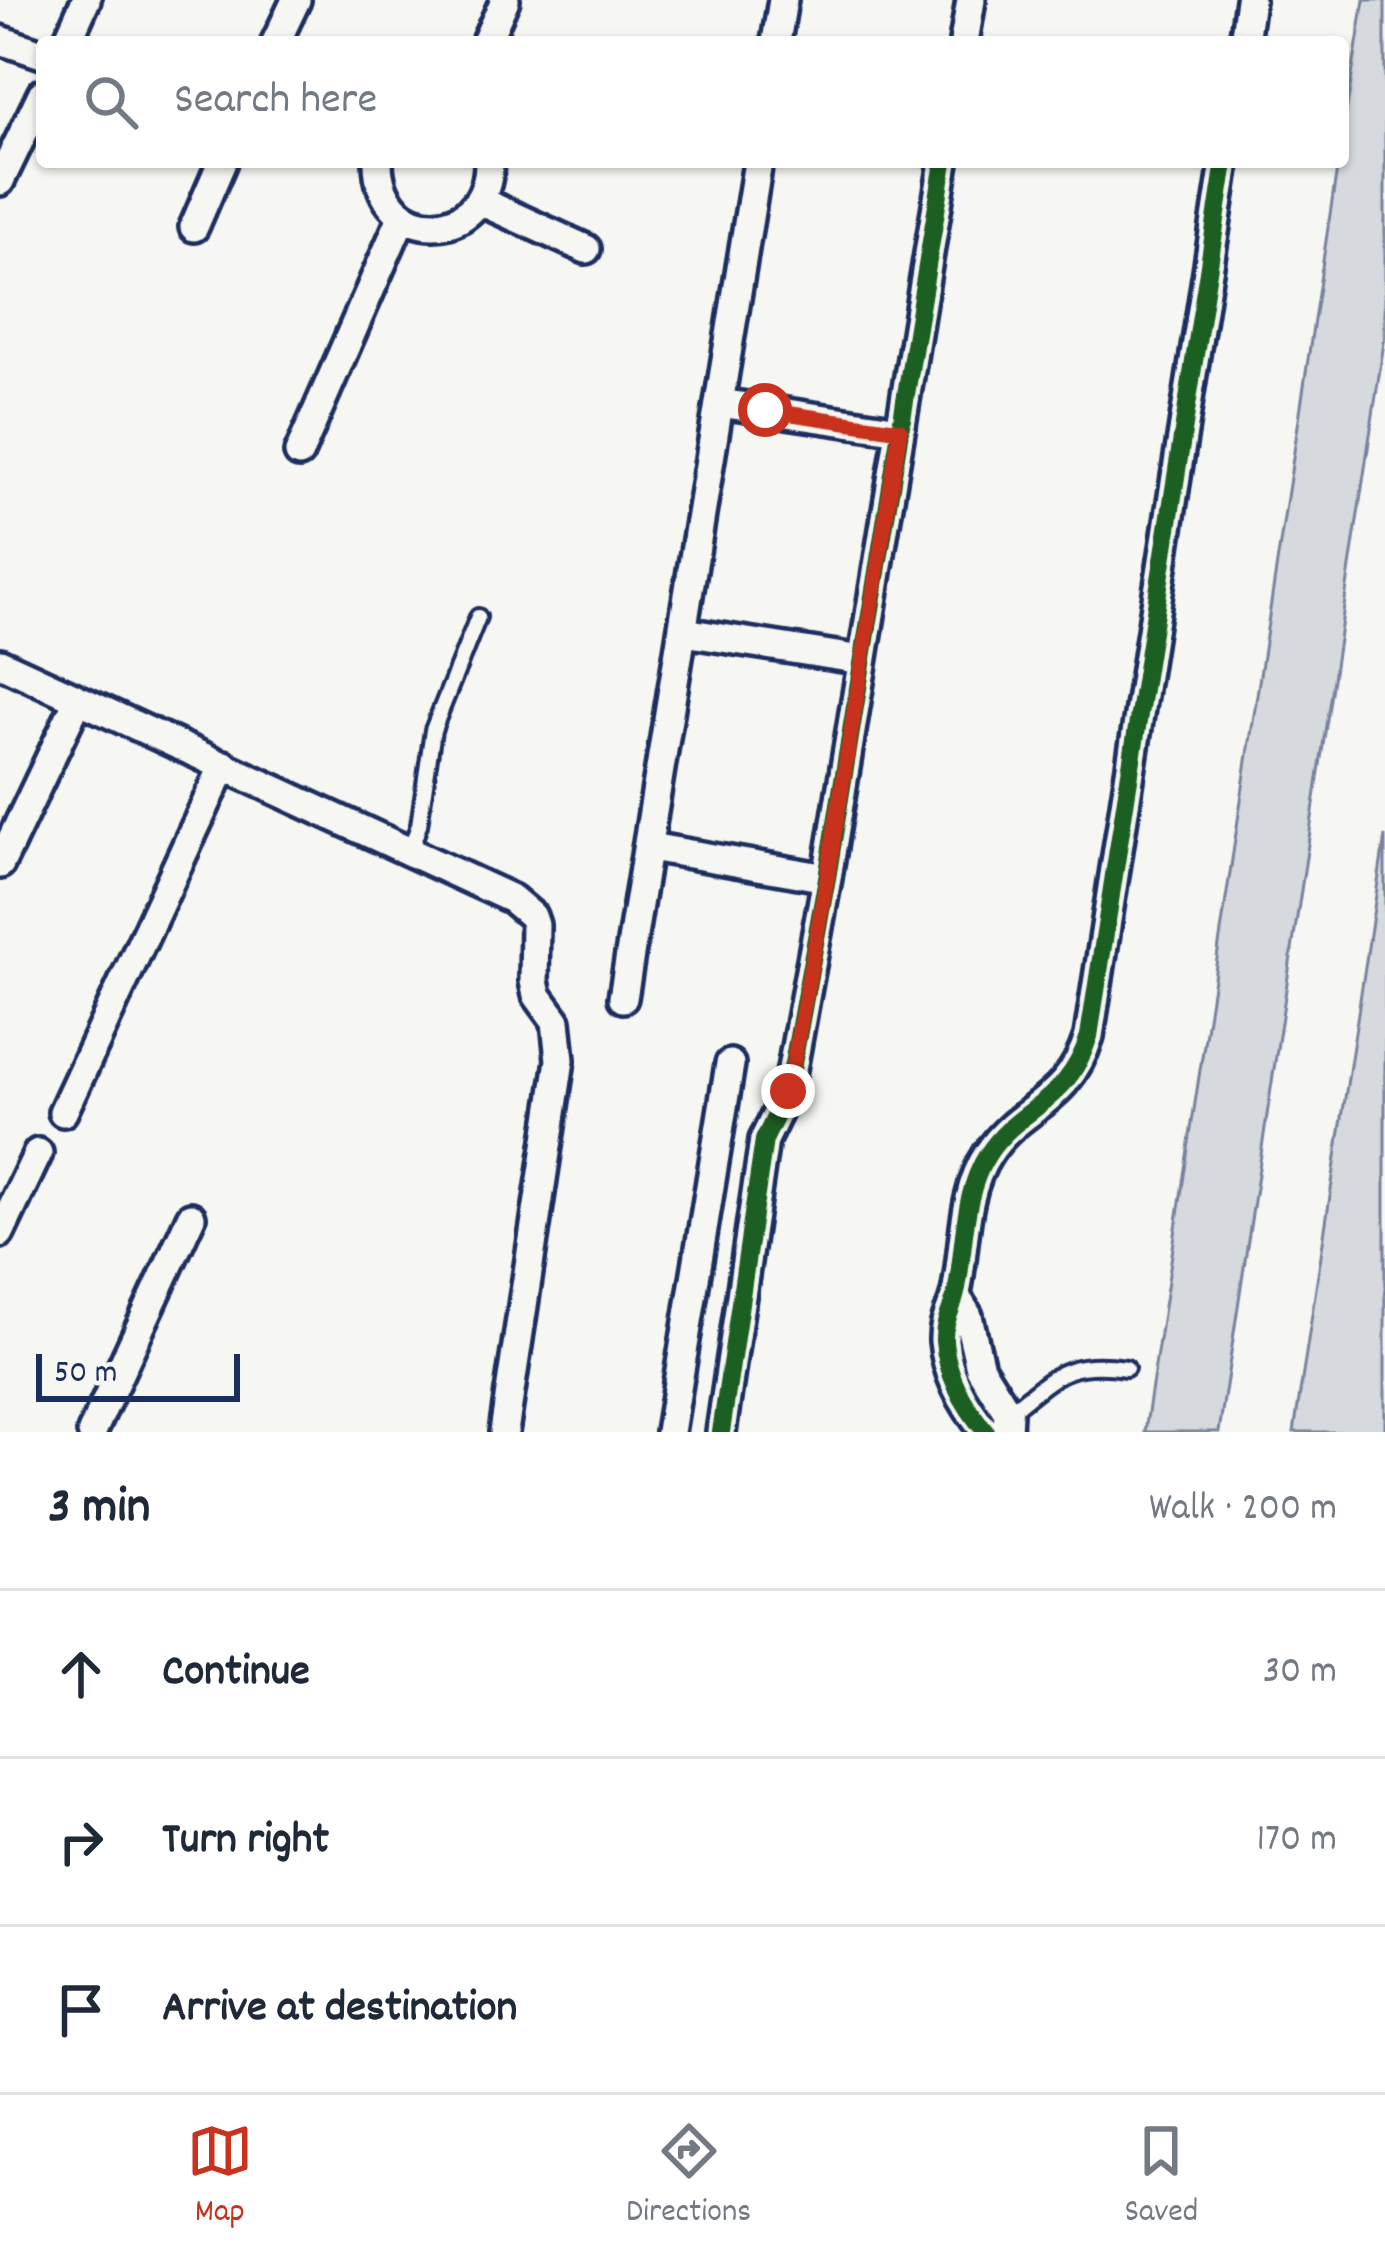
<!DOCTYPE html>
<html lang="en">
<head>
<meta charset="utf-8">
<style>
  :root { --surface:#fff; --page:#f2f2f3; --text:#1f2937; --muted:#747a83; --line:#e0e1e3; --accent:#c8321e }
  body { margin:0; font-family:Dekko,sans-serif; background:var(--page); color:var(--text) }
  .scale { position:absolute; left:36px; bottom:30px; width:204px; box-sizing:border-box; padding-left:12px; border:6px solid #1b2f5e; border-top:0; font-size:33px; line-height:42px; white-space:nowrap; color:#1b2f5e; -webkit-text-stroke:9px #f6f6f2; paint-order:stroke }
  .stop { position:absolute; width:36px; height:36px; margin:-27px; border:9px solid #c8321e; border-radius:50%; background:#fff }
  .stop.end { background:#c8321e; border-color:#fff; box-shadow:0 3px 12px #0008 }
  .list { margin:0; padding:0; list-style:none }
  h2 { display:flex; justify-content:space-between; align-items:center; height:156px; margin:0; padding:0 48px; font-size:51px }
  h2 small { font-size:39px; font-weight:400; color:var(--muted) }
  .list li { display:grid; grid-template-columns:78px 1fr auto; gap:36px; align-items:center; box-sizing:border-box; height:168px; padding:0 48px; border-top:3px solid var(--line) }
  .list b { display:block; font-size:45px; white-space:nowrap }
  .list em { font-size:39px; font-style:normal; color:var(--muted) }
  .icon { flex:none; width:66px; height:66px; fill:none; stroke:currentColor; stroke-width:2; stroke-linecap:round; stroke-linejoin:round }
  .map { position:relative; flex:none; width:1385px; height:1432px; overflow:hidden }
  .search { position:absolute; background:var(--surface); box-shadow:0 3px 9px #0004; left:36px; right:36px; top:36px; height:132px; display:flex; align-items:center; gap:30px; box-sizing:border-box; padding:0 42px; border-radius:12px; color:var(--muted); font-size:45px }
  .sheet { height:660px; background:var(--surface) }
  nav { display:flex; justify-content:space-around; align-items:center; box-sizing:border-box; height:168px; border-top:3px solid var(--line); background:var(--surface); font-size:33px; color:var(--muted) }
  nav a { display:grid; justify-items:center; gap:6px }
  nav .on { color:var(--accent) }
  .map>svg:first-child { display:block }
</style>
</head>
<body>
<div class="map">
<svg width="1385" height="1432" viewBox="0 0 1385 1432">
  <rect width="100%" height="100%" fill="#f6f6f2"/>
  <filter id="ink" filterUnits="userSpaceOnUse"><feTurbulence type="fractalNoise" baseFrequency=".00833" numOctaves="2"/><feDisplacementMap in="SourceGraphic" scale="24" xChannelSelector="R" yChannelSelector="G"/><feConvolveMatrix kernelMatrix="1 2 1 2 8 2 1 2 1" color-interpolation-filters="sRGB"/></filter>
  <g filter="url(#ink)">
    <path fill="#d6d9dd" stroke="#78849e" stroke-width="3" d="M1364,0H1385V336L1219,1432H1145L1338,162H1343V132Z
      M1385,836V1432H1294Z"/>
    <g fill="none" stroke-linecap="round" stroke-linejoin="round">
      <defs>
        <path id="lane" d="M410,851L419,825L433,730L478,617
          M1008,1413C1054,1377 1065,1359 1126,1368"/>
        <path id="street" d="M0,40L42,54
          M67,42L86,0
          M276,42L296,0
          M486,42L505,0
          M776,42L783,0
          M964,42L971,0
          M1244,42L1250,0
          M378,162C379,247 489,245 489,162
          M0,181L42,94
          M480,201L586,249
          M194,227L222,162
          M720,403L900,430
          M299,453L402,217
          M684,632L862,660
          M0,663L512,899L532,916L535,925L534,981L537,995L556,1021L560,1060L504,1432
          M650,847L827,878
          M0,864L78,700
          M623,998L758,162
          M63,1112L224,765
          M0,1233L38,1153
          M956,1296L968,1316L980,1368L1008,1413L1007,1432
          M92,1432L191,1217
          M670,1432L730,1064
          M721,1432L764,1140L788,1091L827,878L944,162
          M986,1432C964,1406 947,1376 944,1341C943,1320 954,1308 957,1288C965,1244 963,1192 988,1154C1021,1104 1067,1106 1089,1036L1225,162"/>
      </defs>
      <use href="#lane" stroke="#1b2f5e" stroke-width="22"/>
      <use href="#street" stroke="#1b2f5e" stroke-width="36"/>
      <use href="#lane" stroke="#f6f6f2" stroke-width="14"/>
      <use href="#street" stroke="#f6f6f2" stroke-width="27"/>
      <defs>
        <path id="cycleway" d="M721,1432L764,1140L788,1091L827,878L944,162
          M986,1432C964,1406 947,1376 944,1341C943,1320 954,1308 957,1288C965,1244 963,1192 988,1154C1021,1104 1067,1106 1089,1036L1225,162"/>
      </defs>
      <use href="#cycleway" stroke="#f6f6f2" stroke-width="26"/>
      <use href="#cycleway" stroke="#1b5e20" stroke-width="18"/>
    </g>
  </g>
  <g fill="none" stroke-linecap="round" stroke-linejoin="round" filter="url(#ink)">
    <path stroke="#c8321e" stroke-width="15" d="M765,410L900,430L827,878L788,1091"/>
  </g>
</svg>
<div class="scale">50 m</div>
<div class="stop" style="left:765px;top:410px"></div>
<div class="stop end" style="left:788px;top:1091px"></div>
<div class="search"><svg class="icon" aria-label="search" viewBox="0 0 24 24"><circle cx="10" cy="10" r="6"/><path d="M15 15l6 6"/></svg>Search here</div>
</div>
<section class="sheet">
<h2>3 min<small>Walk · 200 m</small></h2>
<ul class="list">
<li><svg class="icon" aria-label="ahead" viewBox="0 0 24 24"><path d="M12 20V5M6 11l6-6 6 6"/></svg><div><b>Continue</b></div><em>30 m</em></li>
<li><svg class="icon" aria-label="right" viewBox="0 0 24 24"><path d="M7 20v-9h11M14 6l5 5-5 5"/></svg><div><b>Turn right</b></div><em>170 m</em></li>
<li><svg class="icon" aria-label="arrive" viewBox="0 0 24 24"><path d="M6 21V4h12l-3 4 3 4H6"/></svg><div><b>Arrive at destination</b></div></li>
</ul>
</section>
<nav>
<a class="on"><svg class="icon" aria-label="map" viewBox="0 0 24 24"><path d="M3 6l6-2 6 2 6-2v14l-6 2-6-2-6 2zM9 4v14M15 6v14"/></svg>Map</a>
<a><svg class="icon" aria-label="directions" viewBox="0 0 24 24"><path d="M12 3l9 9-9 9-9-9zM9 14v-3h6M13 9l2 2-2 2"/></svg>Directions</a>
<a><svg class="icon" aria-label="saved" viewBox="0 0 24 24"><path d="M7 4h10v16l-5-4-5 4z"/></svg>Saved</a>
</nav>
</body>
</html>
